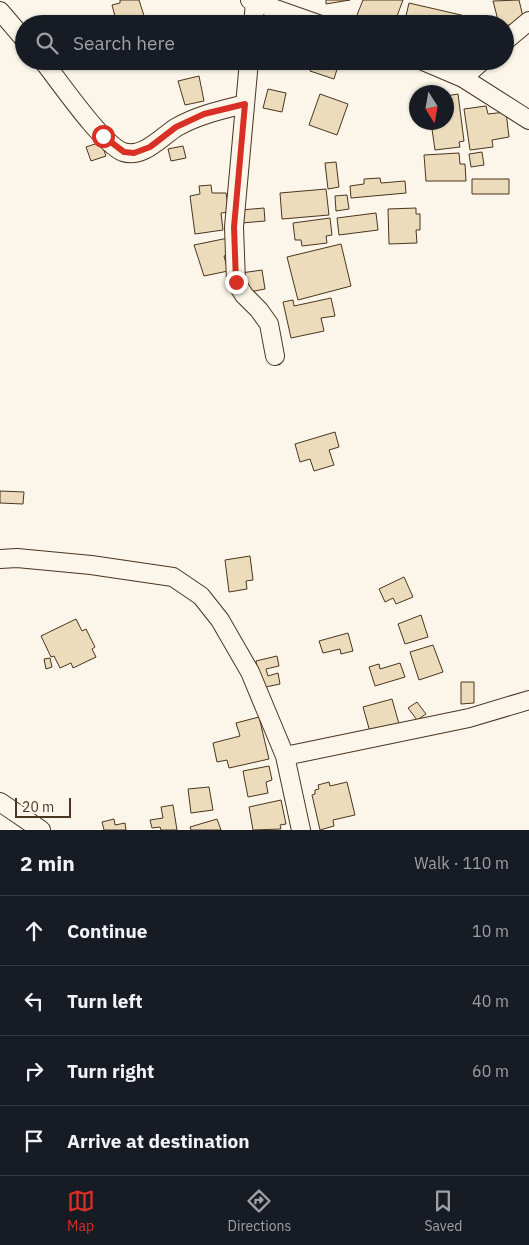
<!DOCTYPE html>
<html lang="en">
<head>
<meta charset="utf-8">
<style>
  :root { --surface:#171b24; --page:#242831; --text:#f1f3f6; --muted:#9ea1a6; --line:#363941; --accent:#d93025 }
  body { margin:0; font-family:"IBM Plex Sans",sans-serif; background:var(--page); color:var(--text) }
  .compass { position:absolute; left:409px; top:85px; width:45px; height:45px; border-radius:50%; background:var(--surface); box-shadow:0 1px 4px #0004; rotate:169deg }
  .scale { position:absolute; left:15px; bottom:12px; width:56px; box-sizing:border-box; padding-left:5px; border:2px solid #4a3520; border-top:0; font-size:14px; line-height:18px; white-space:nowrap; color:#4a3520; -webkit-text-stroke:4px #fbf6e9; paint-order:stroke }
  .stop { position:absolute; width:15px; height:15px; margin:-11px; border:4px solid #d93025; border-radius:50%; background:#fff }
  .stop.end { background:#d93025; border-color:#fff; box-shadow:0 1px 5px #0008 }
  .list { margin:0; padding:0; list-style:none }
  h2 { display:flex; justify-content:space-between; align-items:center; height:65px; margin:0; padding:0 20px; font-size:21px }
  h2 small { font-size:16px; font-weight:400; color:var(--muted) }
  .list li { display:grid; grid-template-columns:32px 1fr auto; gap:15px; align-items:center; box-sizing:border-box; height:70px; padding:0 20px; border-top:1px solid var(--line) }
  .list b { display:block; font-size:19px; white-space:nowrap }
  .list em { font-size:16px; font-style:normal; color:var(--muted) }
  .icon { flex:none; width:28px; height:28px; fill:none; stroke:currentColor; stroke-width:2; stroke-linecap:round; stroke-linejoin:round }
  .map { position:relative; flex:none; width:529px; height:830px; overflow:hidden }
  .search { position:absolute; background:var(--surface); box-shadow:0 1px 4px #0004; left:15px; right:15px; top:15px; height:55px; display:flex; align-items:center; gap:12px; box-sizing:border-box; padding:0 18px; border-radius:28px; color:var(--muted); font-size:19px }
  .sheet { height:345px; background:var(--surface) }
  nav { display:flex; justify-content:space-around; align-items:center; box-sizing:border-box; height:70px; border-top:1px solid var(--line); background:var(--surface); font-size:14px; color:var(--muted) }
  nav a { display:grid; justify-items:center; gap:2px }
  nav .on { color:var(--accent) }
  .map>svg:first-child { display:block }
</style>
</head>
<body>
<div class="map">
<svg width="529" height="830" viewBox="0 0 529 830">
  <rect width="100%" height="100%" fill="#fbf6e9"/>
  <path fill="#ecdcbc" stroke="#4a3520" d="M120,0H139L146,22L117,24L112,5L120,3Z
    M326,0H350L326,4Z
    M363,0H403L394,24H380L357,15Z
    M519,0L524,21L505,26V24H499L493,1Z
    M409,3L474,18L472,24H421L405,20Z
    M267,61H296L297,66L268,68Z
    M313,61H326L338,66L334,79L310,71Z
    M199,76L204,101L185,105L178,81Z
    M268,89L286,93L282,112L263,108Z
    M320,94L348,104L337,135L309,125Z
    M458,94L464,141L459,142L460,147L435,150L431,122H446V96Z
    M486,106L488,114L506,112L509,137L492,140L493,147L470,150L464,109Z
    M101,142L106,156L91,161L86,147Z
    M183,146L186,158L171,161L168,149Z
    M482,152L484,165L471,167L469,154Z
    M459,153L460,164H465L466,181H426L424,155Z
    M336,162L339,187L328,189L325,163Z
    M380,178L381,183L405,181L406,193L351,198L350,186L364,184V179Z
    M472,179H509V194H472Z
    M211,185L212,193H226L229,212L221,213L223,230L195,234L190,196L200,194L199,186Z
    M326,189L329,215L282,219L280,193Z
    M347,195L349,209L336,211L335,196Z
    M264,208L265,221L242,223L241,210Z
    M416,208V214H420V230H416L417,243L389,244L388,209Z
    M376,213L378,230L339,235L337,218Z
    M330,218L332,235L326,236L327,243L302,246L301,240H295L293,223Z
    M228,238L231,254L224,256L228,271L204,276L194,245Z
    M341,244L351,286L298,300L287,257Z
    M262,270L265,289L244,293L241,273Z
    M331,298L335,316L321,318L324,331L291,338L283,302L293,300L294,306Z
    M335,432L339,447L329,450L334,465L314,471L310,459L300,462L295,444Z
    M0,491L24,492L23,504L0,503Z
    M250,556L253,580L246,581L247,589L229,592L225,560Z
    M404,577L413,597L396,604L393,598L385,602L379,589Z
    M421,615L428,637L405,644L398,624Z
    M76,619L82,631L86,629L95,647L92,649L96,657L73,668L71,663L60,668L54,656L51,657L41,636Z
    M348,633L353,651L341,654L340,649L323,653L319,641Z
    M433,645L443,672L419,680L410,652Z
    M277,656L279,666L266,669L268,676L278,673L280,684L261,688L256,661Z
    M50,658L52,667L46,669L44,659Z
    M400,663L405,677L375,686L369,667L379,664L380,669Z
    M461,682H474V703L461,704Z
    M392,699L399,724L370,732L363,707Z
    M417,702L426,714L417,720L408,708Z
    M259,717L269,759L229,768L227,760L217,762L213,743L240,736L236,723Z
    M269,766L272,780L266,782L268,793L248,797L243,771Z
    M329,782L330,786L347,782L355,815L333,820L334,826L320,830L312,795L315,794V790L319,789L318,785Z
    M209,787L213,810L191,813L188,789Z
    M281,800L286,824L280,825L281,829L253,830L249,807Z
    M173,805L177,830H161L160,827L152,828L150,820L163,818L161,807Z
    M114,819L115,825L125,823L126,830H104L102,822Z
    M217,819L221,830H191L190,827Z"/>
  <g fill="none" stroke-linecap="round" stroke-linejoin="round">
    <defs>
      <path id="minor" d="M250,0L318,24
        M0,11L24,39
        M253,24L255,3
        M505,41L529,21
        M43,61C59,81 102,144 123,152C143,159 162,136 177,127C198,115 221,110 245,104
        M249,61L234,227L236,282L244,295L259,310L269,324L275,356
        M423,61L463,78L529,120
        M463,78L482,61
        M0,559L17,558L91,565L173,577L201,596L220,620L250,672L285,756L301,830
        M285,756L469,718L529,700
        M0,802L41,830"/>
    </defs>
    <use href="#minor" stroke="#4a3520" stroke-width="20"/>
    <use href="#minor" stroke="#fbf6e9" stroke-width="18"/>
  </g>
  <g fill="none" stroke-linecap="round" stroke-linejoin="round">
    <path stroke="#d93025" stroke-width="6" d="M103,136L124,152L134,153L150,147L176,127L204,114L245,104L234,227L236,282"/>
  </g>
</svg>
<svg class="compass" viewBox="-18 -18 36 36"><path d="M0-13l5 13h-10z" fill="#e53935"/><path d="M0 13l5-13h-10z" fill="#9ea1a6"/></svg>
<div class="scale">20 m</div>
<div class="stop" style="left:103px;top:136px"></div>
<div class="stop end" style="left:236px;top:282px"></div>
<div class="search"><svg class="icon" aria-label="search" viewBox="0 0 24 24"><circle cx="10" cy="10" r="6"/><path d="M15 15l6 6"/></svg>Search here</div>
</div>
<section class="sheet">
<h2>2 min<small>Walk · 110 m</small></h2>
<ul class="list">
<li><svg class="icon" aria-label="ahead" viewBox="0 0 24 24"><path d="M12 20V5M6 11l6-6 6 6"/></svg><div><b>Continue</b></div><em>10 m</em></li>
<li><svg class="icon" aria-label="left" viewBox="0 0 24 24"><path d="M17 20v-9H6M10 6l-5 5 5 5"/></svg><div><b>Turn left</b></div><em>40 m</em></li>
<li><svg class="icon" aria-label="right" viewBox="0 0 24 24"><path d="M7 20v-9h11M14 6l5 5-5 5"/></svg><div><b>Turn right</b></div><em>60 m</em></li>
<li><svg class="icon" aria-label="arrive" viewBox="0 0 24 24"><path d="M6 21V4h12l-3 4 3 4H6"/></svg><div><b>Arrive at destination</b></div></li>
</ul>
</section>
<nav>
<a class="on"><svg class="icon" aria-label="map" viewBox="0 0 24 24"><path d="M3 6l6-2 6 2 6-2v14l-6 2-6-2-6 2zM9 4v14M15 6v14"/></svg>Map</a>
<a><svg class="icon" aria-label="directions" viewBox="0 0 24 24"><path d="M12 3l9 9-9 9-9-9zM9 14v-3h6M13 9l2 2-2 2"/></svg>Directions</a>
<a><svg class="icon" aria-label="saved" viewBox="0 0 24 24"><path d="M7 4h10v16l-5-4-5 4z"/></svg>Saved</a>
</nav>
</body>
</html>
